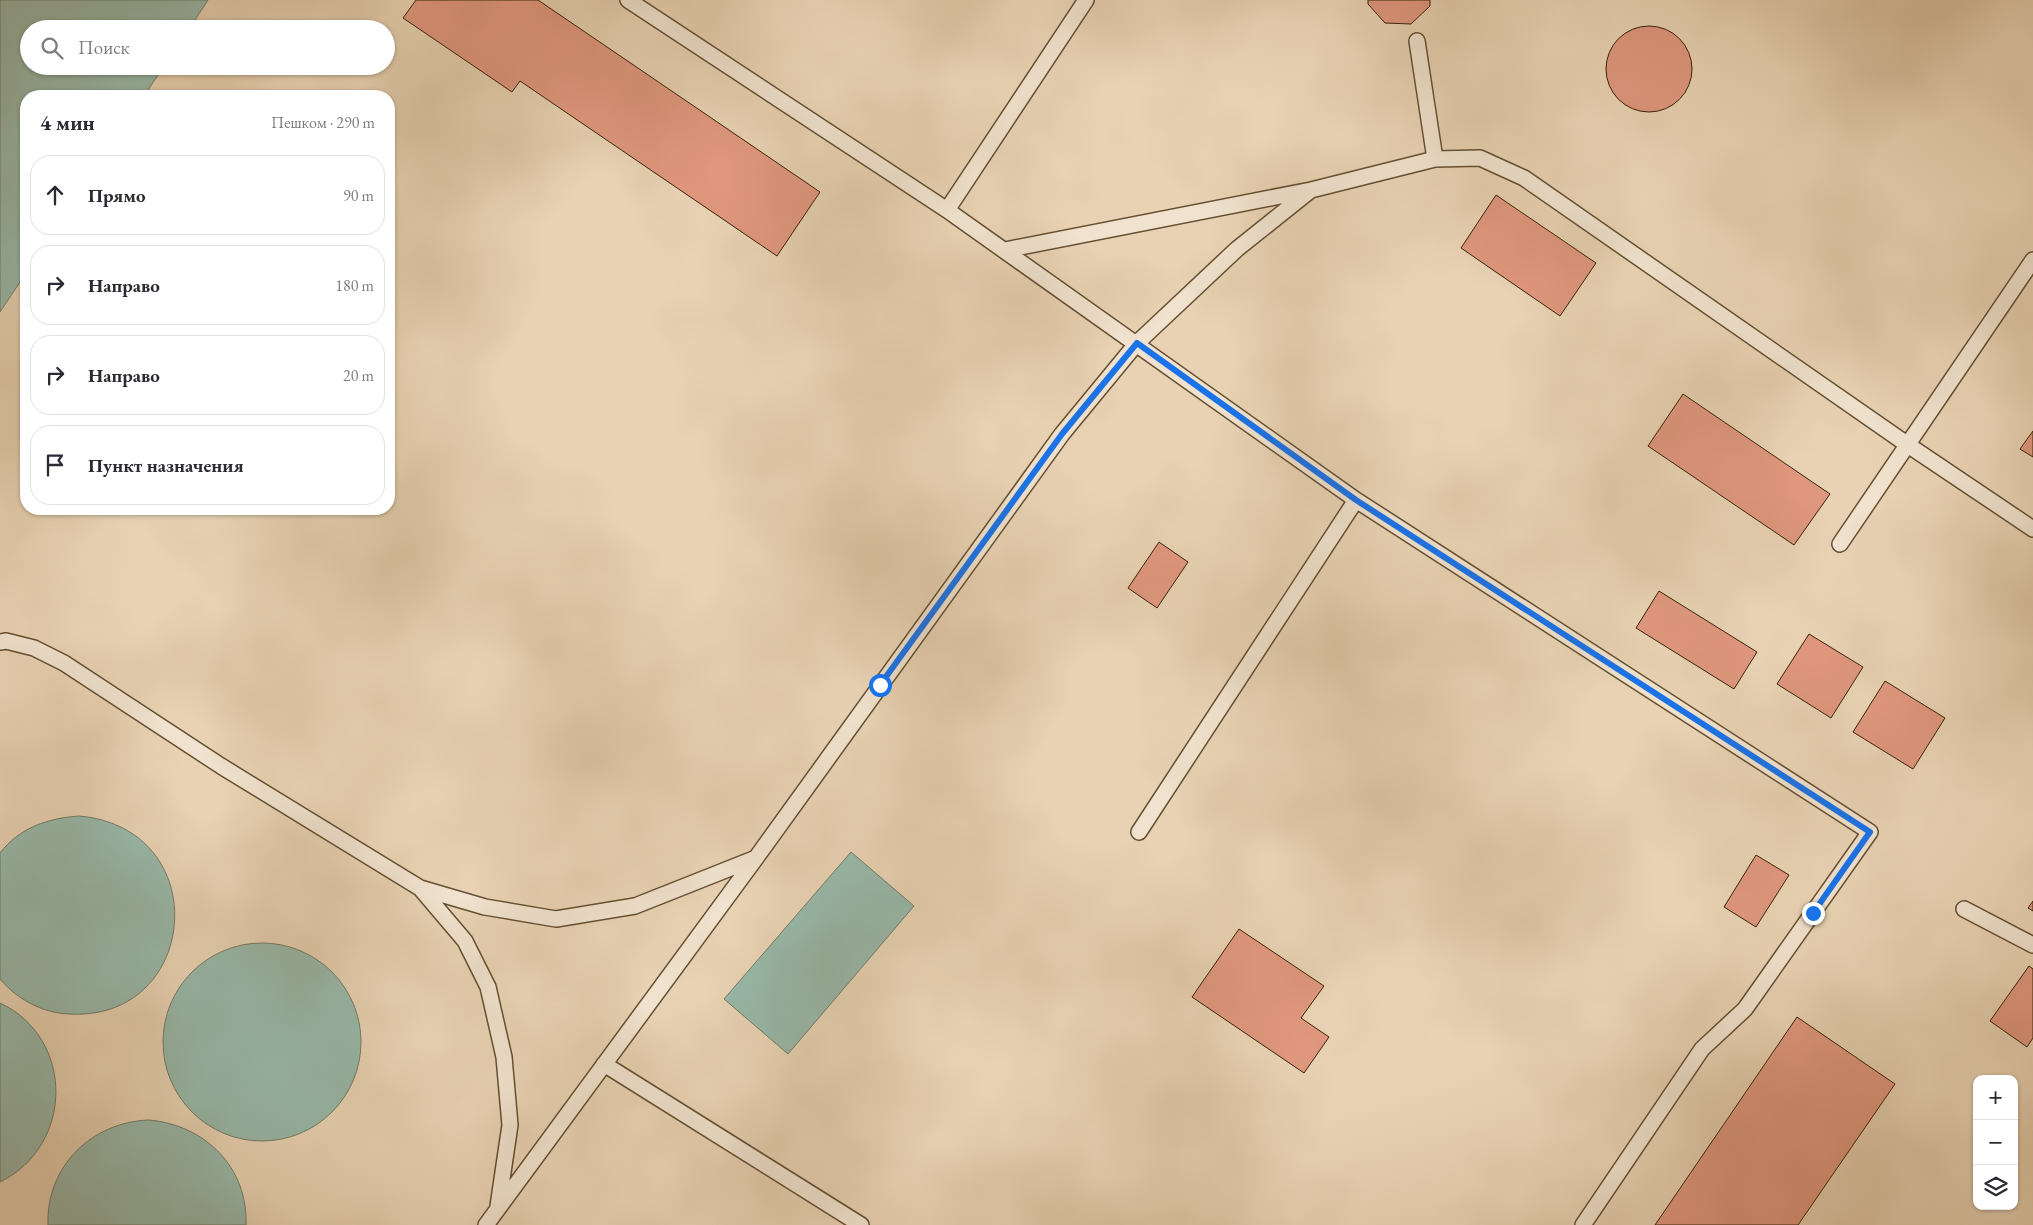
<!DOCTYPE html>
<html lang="ru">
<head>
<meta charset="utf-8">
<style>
  :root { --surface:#fff; --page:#f2f2f3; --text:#2b2b33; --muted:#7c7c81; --line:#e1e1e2 }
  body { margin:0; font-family:"EB Garamond",serif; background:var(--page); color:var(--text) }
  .controls { position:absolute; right:15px; bottom:15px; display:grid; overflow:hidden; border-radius:10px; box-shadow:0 1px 4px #0004 }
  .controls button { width:45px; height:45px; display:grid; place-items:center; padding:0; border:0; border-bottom:1px solid var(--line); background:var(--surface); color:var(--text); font:25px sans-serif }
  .stop { position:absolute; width:15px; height:15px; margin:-11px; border:4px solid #1a73e8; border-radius:50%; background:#fff }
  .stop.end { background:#1a73e8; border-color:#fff; box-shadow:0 1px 5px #0008 }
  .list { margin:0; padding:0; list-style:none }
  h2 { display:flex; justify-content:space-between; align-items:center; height:65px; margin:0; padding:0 20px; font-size:21px }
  h2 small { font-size:16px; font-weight:400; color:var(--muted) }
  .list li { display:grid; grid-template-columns:32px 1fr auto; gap:15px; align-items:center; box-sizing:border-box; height:80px; margin:0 10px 10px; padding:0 10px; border:1px solid var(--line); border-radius:20px }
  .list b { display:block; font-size:19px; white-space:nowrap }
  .list em { font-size:16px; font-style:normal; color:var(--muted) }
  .icon { flex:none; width:28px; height:28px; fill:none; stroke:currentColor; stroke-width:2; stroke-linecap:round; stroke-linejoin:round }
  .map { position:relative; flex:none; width:2033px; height:1225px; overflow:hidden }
  .search { position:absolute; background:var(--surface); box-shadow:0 1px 4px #0004; left:20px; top:20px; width:375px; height:55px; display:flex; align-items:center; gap:12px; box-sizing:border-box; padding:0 18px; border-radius:28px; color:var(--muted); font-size:19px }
  .panel { position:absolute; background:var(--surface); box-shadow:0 1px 4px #0004; left:20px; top:90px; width:375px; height:425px; border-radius:20px }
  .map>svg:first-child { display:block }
</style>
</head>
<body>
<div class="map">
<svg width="2033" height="1225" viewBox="0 0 2033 1225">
  <rect width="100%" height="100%" fill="#e8d2b3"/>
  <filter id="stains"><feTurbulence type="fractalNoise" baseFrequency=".004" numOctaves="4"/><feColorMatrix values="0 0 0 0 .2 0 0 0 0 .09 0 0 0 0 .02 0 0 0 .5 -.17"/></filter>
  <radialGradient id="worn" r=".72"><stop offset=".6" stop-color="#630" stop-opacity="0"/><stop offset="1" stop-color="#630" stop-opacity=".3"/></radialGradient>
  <path fill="#98b8a9" stroke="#727c67" d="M0,0H208L189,29H29V66H164L144,96H26V273L0,312Z
    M79,816C216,828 200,1022 69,1014C42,1013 17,999 0,979V853C19,828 48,818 79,816Z
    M851,852L914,906L788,1054L724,999Z
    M163 1042a99 99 0 1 1 198 0a99 99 0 1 1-198 0Z
    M0,1003C75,1038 74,1146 0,1182Z
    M149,1120C205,1125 248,1167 246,1225H48C46,1166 92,1122 149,1120Z"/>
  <path fill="#df977e" stroke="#382305" d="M416,0H538L820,192L777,256L520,81L512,92L403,18Z
    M1368,0H1430V6L1411,24L1385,23L1368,4Z
    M1606 69a43 43 0 1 1 86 0a43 43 0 1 1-86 0Z
    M1496,195L1596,263L1560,316L1461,248Z
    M1683,394L1830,494L1794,545L1648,446Z
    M2033,431V457L2020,449Z
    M1159,542L1188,562L1157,608L1128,588Z
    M1659,591L1757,652L1734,689L1636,628Z
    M1809,634L1863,667L1831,718L1777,684Z
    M1885,681L1945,718L1913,769L1853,732Z
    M1756,855L1789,875L1756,927L1724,907Z
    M2033,901V911L2028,908Z
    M1239,929L1324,986L1301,1018L1329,1037L1304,1073L1192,997Z
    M2029,966L2033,969V1038L2027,1047L1990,1021Z
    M1797,1017L1895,1084L1798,1225H1655Z"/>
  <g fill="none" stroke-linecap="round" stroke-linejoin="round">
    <defs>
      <path id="lane" d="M628,0L947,210L1356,500L1870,832L1745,1009L1702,1049L1583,1225
        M1417,41L1435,159
        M947,210L1086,0
        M1005,250L1311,190L1435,159L1480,158L1524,178L1908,445L2033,529
        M1840,544L2033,260
        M0,642L6,641L34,648L64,663L221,766L420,888L485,907L556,919L635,906L756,858
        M1139,832L1356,500
        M420,888L465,941L488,987L504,1057L510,1125L498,1206
        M1964,909L2033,945
        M604,1064L861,1225
        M486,1225L756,858L1062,434L1137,343L1237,249L1311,190"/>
    </defs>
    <use href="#lane" stroke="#644f30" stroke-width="18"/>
    <use href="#lane" stroke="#f0e2ce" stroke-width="15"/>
  </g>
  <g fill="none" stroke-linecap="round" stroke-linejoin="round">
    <path stroke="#1a73e8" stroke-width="6" d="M880,685L1062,434L1137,343L1356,500L1870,832L1813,913"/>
  </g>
  <rect width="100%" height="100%" filter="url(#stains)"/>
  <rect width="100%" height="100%" fill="url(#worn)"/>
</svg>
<div class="controls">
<button>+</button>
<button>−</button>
<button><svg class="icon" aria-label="layers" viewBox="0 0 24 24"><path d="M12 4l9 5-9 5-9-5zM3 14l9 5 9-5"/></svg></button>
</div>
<div class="stop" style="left:880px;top:685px"></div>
<div class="stop end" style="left:1813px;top:913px"></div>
<div class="search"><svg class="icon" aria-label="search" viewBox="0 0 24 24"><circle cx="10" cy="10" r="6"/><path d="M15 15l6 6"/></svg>Поиск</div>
<section class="panel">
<h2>4 мин<small>Пешком · 290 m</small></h2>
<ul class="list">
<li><svg class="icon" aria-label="ahead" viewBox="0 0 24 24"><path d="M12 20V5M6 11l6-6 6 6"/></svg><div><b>Прямо</b></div><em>90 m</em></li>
<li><svg class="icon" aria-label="right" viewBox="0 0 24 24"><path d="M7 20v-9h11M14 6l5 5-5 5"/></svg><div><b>Направо</b></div><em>180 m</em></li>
<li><svg class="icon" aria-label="right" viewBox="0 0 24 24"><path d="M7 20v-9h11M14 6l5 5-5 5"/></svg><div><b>Направо</b></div><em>20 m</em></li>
<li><svg class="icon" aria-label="arrive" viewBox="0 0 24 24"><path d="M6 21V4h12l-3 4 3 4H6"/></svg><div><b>Пункт назначения</b></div></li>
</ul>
</section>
</div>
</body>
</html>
